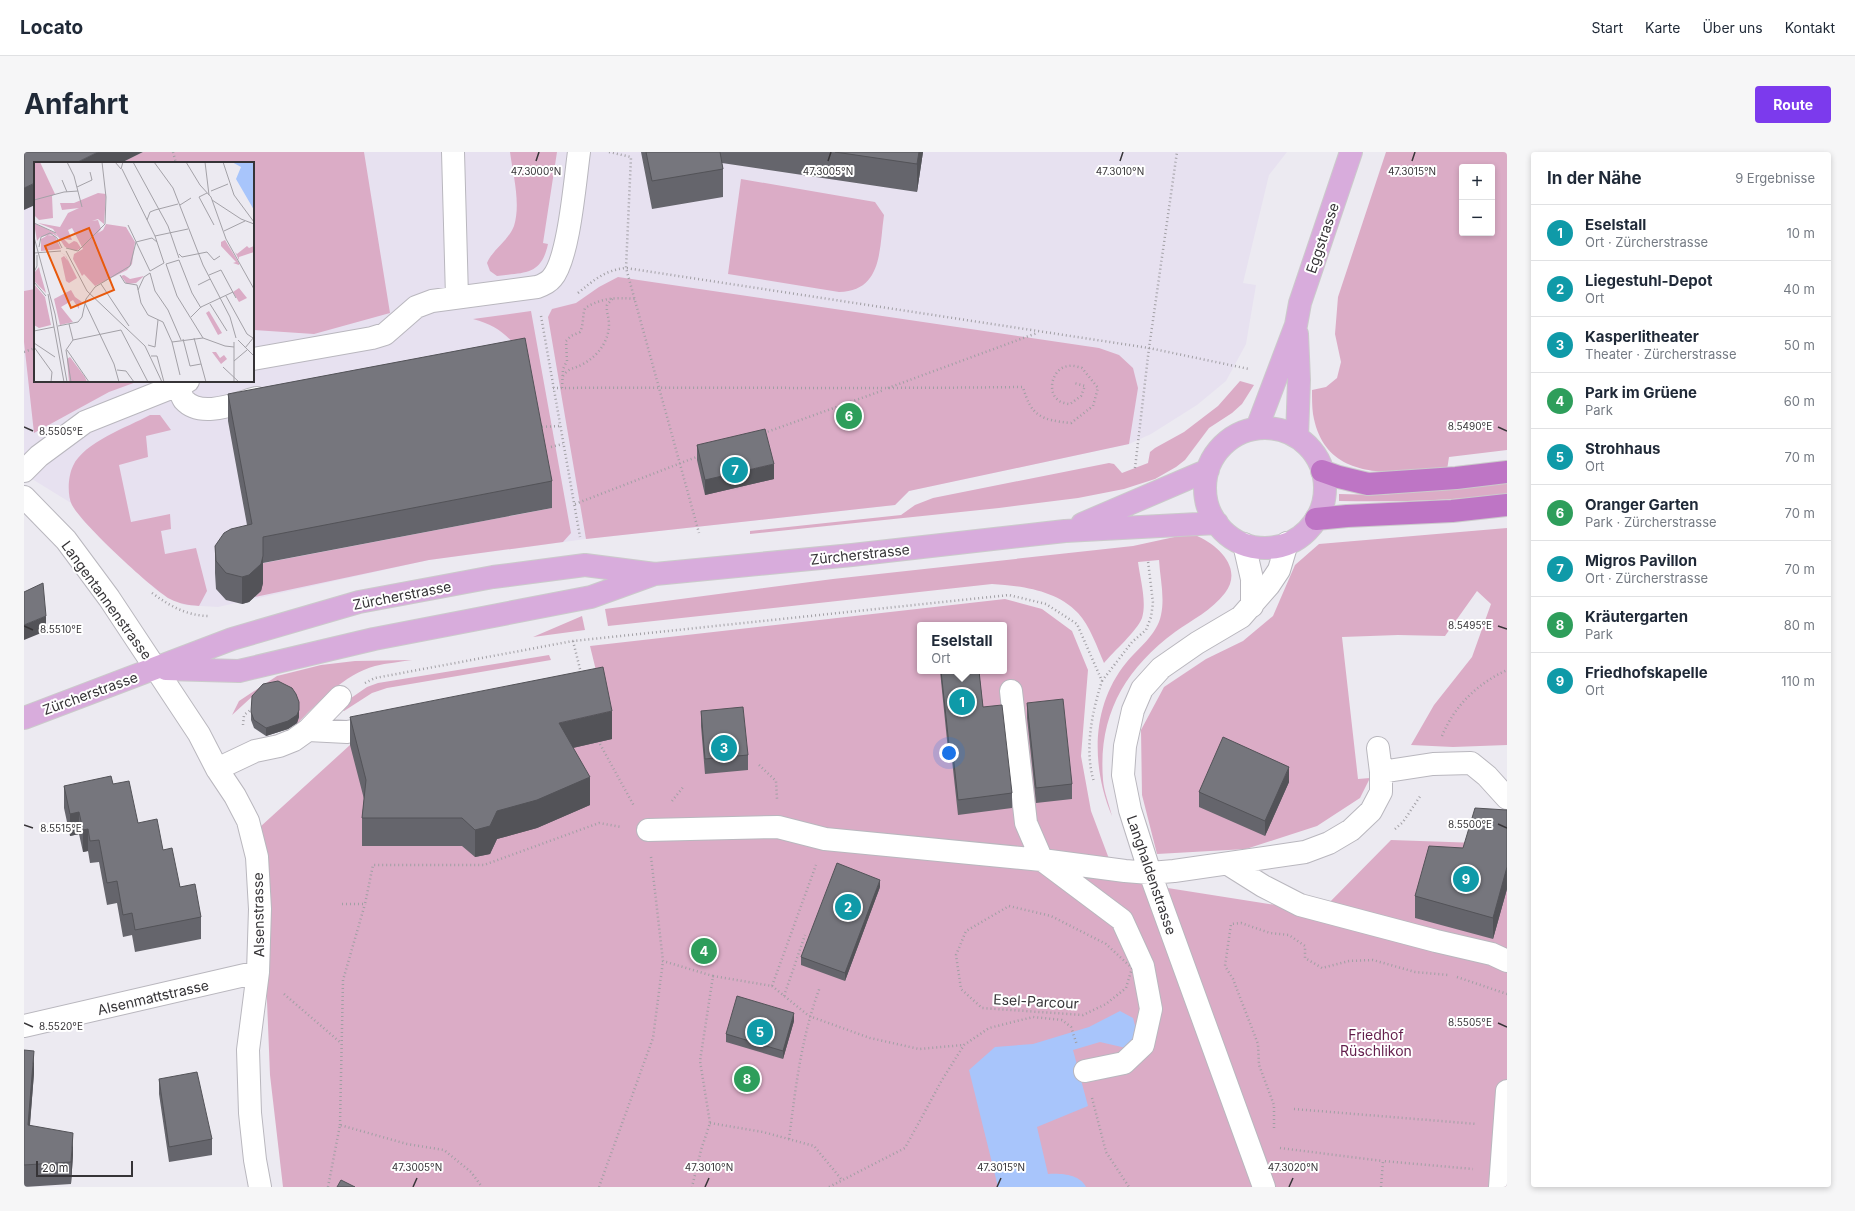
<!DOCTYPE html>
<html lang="de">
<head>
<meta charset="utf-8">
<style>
  :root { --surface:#fff; --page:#f6f6f7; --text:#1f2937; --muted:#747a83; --line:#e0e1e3; --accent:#7c3aed }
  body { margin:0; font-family:Inter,sans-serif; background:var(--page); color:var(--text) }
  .controls { position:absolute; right:12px; top:12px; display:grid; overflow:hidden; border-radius:4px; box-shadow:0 2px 6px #0003 }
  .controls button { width:36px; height:36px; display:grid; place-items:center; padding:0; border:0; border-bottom:1px solid var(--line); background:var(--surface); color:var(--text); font:20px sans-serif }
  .scale { position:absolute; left:12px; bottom:10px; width:97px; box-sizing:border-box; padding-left:4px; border:2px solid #363437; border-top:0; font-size:11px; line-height:14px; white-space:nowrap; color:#363437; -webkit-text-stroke:3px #fff; paint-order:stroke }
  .you { position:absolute; left:925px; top:601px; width:14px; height:14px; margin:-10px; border:3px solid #fff; border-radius:50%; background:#1a73e8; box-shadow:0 0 0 6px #1a73e833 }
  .badge { display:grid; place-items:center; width:26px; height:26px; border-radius:50%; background:var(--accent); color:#fff; font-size:13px; font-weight:700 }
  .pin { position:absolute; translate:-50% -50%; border:2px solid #fff; box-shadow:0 1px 4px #0006 }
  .popup { position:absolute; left:893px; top:470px; width:90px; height:52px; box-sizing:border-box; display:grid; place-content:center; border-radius:4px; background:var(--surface); filter:drop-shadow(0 1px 3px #0005); font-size:13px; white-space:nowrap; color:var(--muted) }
  .popup b { font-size:15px; color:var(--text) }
  .popup::after { content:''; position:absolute; left:50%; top:100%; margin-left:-8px; border:8px solid transparent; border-top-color:var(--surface) }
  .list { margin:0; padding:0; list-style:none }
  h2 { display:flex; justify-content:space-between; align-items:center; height:52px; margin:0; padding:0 16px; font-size:17px }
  h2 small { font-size:13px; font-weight:400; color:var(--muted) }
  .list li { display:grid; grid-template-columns:26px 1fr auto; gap:12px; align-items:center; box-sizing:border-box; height:56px; padding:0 16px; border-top:1px solid var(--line) }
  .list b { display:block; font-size:15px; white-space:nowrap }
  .list p { margin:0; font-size:13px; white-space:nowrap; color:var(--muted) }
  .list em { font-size:13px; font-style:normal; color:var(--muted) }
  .map { position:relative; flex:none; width:1483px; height:1035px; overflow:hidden; border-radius:4px }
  header { display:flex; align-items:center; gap:24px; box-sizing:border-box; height:56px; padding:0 20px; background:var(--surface); border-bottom:1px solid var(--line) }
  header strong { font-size:19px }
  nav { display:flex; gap:22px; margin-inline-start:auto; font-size:14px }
  .intro { display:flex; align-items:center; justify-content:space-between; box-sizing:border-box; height:96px; padding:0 24px }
  h1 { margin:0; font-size:28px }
  .button { padding:10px 18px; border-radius:4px; background:var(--accent); color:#fff; font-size:14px; font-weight:700 }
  main { display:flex; gap:24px; padding:0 24px }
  aside { flex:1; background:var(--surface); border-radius:4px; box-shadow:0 2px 6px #0003 }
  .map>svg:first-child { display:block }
</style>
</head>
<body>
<header>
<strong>Locato</strong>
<nav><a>Start</a><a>Karte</a><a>Über uns</a><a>Kontakt</a></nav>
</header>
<div class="intro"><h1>Anfahrt</h1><a class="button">Route</a></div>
<main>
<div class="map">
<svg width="1483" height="1035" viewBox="0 0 1483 1035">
  <rect width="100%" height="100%" fill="#eceaf1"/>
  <path fill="#e7e1f0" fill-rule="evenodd" d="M0,0H1263L1245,23L1219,131L1232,133L1222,192L1202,229L1173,253L1127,282L1105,292L885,339L871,353L562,387L405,408L194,455L160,453L131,437L58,367L47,351L0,322ZM11,11H229V229H11Z"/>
  <path fill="#dbacc6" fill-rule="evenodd" d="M119,0H340L366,161L290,182L229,178V11H97Z
    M486,0H533L519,91L524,92C517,124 501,120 473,124L466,119L463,111C469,97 484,89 490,74C497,51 489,23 486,0Z
    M1362,0H1483V298L1425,305L1423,318C1371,320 1301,333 1289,262C1288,255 1288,246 1288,238L1302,235L1313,226L1317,210L1311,182L1314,145ZM1438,15H1468V81H1438Z
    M717,27L851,50L860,63C855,97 859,139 815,140L704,122Z
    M594,125L1075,196L1095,203L1109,216L1114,236L1105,292L885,339L871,353L562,387L524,165L528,157L552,151L575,135Z
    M11,137V229H115L85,240L10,281L0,190V139Z
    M507,159L547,381L539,390L405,408L231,445L237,439L235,412L528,356L494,196C479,179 470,173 449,167Z
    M1216,229L1230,233L1218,252L1208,261L1185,276L1161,308L1152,315L1131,327L1100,337L1054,346L975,356L726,382V379L877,363L891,353L909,346L1085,311L1090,312L1098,321L1124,311L1126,300L1131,296L1160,280L1194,254Z
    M126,263H136L147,278L122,284L124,305L95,313L107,370L146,362L147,377L137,379L141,402L172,396L183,439L175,454C164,453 156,452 146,447C127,436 58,372 48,353C43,343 44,324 49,314C60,290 104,275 126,263Z
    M1483,331V342C1425,349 1372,350 1315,349V342L1356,343Z
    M1483,376V593L1429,595L1387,593L1410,553L1448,505L1467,452L1453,439L1421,484L1374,483L1318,485L1334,627L1346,626L1336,646L1293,674L1222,697L1133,702L1118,643L1117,578L1140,535L1182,507L1219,489L1249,464L1271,413L1295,392Z
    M1171,383C1193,392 1220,416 1201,441C1188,458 1168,468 1151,480C1100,518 1074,564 1079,628C1080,640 1085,652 1088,664C1067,614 1067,554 1102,511C1114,496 1133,483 1137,463C1141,445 1136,426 1135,408L1114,410C1116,426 1123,450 1118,466C1113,479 1090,499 1080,511C1073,495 1066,474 1054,461C1032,438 998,434 968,432L584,474L581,457L809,427L1109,394L1155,384Z
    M981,447L1018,457L1048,479L1064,518L1057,604L1067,659L1093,728L1296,760L1367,688L1483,692V1035H259L246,923L236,675L326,593L578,543L566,494ZM896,473H980V519H896Z
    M558,464L561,478L509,485Z
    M525,503L527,508L363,536L348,541L320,559L314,555L343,535L354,531Z
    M388,508C376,510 363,511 351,514C321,522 293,551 272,573L275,565L231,542L208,563L215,549L253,524L297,513L331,509Z"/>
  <path fill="#a8c5fb" d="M1096,859L1109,866L1114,885L1102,896L1076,890L1049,898L1064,954L1013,975L1024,1022C1036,1021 1056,1022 1062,1035H974L945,918L971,895L1009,892L1065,875Z"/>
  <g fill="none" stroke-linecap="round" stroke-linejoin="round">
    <defs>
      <path id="minor" d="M429,0L433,145
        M229,207L348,186L361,182L392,155L408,149L513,135C519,133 524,131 528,126C545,107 551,28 555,0
        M154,233C156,237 157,244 160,248C177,267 213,251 233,246
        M0,319L15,304L61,270L164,229
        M0,345L42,388L85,446L175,582L193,617L211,644L224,669L233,705L236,757L234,820L224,898L226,961L231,1008L236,1035
        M1220,392L1228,427V454
        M987,539L1002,671L1018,708L1098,768L1119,814L1127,857L1119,893L1100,911L1061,919
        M284,578L323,580L356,574
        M193,617L231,599L255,594L270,588L284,578L316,545
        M1357,620L1409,612L1447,611L1463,624L1483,646
        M624,678L754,675L801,687L1018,708L1101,719L1126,721L1150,719L1281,700L1305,691L1327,678L1347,659L1357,640V620L1354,596
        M1204,712L1239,734L1276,753L1412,789L1468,802L1483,809
        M0,874L234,820
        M1240,1035L1126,721L1106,658L1099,623L1101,594L1109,558L1118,537L1137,516L1173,491L1217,465L1245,433L1255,418L1263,391
        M1476,1035L1483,939"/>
      <path id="major" d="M1273,182L1275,228L1273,285
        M1233,276L1272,173L1276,151L1327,0
        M1181 336a60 60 0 1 1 120 0a60 60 0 1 1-120 0Z
        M1058,372L1184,318
        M142,517L215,519L350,487L567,445L628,423
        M0,566L208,487L335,450L469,425L561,413L631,422L828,403L1041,379L1193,371"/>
      <path id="highway" d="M1298,319L1315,325L1344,332L1432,326L1483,320
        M1292,367L1323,364L1428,359L1483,353"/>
    </defs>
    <use href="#minor" stroke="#b9b7be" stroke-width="24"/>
    <use href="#major" stroke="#cbcacb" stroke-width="24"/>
    <use href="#highway" stroke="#cbcacb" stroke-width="24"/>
    <path stroke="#a19fa4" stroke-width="2.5" stroke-dasharray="1 3" stroke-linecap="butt" d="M149,0L152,11
      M585,0L607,5L602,116L675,381
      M554,141C570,128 581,118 602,116L1125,196L1225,217
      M517,164L556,385
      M0,200L11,196
      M539,224C545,215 551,217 559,212C574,204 585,189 585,172C585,165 582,160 583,153L590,145
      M529,236C686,235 842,237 999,235C1007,264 1017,268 1047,271L1069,254L1074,236L1058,216C1054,215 1049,213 1045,214C1028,215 1021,242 1037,250C1040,251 1043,252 1046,252L1057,244L1061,234L1050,231
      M538,236L539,217L543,209L542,189L547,184L556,180C560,172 558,165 561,156C578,146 591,145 611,147
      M864,236L1013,181
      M514,275L536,274
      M740,281L860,238
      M527,295L539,292
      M1111,316L1125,196L1153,0
      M551,352L675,304
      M128,441C146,454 163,464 186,464
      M549,489L557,521
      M1078,529L1108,490L1122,478L1127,465L1129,451L1124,409
      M341,531L351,526L549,489L985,443L1022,452L1053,472L1078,529C1068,560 1060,598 1070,630
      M219,573L220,563L230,555
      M1418,584C1431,553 1453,532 1483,518
      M576,592L610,654
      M735,613L752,629L753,647
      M648,649L660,634
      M1371,677L1379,670L1397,643
      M627,705L639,809L689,824L676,909L686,971L677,998L668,1035
      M318,752H341L349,713H460L575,671L597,675
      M985,754L1027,764L1082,792L1108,816L1102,836L1082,852L1059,863L958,856L937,837L932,803L942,779Z
      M689,824L748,834L792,713
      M1433,825L1483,842
      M748,834L785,864L846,886L895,897L939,893
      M260,842L317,891
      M760,844L781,783
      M1068,946L1082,1000L1105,1035
      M1270,957L1453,972
      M686,971L739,980L790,994L818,1028
      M316,973L319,828L341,752
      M1250,976V953L1235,913L1234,892L1209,827L1201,814L1207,772L1217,771L1246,781L1265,783L1281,794V806L1298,816L1325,809L1349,808L1391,820L1424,823
      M765,987C772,933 777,886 796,835
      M1256,996L1359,1009
      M304,1035L316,973L383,992L420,998L447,1020L458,1035
      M575,1035L629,886L639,809
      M805,1035L881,996L918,928L940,893L965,876L1009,865L1038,868L1047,875L1053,893
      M1357,1035L1359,1009L1449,1017"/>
    <use href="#minor" stroke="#fff" stroke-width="22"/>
    <use href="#major" stroke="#d8acdc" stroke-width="22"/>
    <use href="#highway" stroke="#be75c5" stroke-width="22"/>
  </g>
  <path fill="#65656c" d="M617,0H899L893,40L698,11L699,17V45L628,57Z
    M204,242L528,329V356L239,411V431L237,439L225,450L218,452L202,448L192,437L191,421V394L223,373L204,269Z
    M673,293L750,327L681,343L673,308Z
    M916,519H955L959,555L988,641V656L934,663L928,608H925Z
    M1003,551L1048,632V647L1012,651L1003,566Z
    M677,559L724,603V618L681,622L677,574Z
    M227,560L275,565L273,571L264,577L242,584L230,576L227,568Z
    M326,565L588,587L549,596L566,653L513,676L473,687L466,702L451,705L438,694H338V666L340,647L326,593Z
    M1265,630L1241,684L1175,655V640Z
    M89,632L114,671L139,698L156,735L177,765V787L111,800L108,783L99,785L93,751L83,753L75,710L66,711L64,699L59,700L55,682L46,684L40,656V634Z
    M1483,658V737L1469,787L1391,766V744Z
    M856,735L821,829L777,813V805Z
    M770,869L759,907L702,890V882Z
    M0,898L10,921L6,973L49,1003L47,1032L0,1035Z
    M135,927L188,987V1003L145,1010L135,942Z"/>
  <path fill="#535358" d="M74,0H119L97,11H52Z
    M895,0H899L893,40V12Z
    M11,31V53L0,58V36Z
    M750,312V327L681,343V328Z
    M239,404V431L237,439L225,450L218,452V425Z
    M22,464V479L0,488V473Z
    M275,550V565L273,571L264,577L242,584V576Z
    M588,559V587L535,599V571Z
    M1265,615V630L1241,684V669Z
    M566,625V653L513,676L473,687L466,702L451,705V678L473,659Z
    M55,660V682L46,684V662Z
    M64,677V699L59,700V678Z
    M1483,715V737L1469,787V766Z
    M856,728V735L821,829V821Z
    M770,861V869L759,907V899Z
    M10,899V921L4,995V973Z
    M49,981V1003L47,1032V1010Z"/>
  <path fill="#76767d" stroke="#535358" d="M0,0H74L52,11H11V31L0,36Z
    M622,0H696L699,17L628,29Z
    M811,0H895L893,12Z
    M501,186L528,329L239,385V404L237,412L225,423L218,425L202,421L192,409L191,394L200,381L207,377L228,372L204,242Z
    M741,277L750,312L681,328L673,293Z
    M19,431L22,464L0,473V440Z
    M579,515L588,559L535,571L566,625L513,648L473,659L466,674L451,678L438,666H338L342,628L326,565Z
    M917,519H955L959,555L978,553L988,641L934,648L928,593H925Z
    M254,529L268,536L272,542L275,550V558L273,563L264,569L242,576L230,568L227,560L228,544L239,532Z
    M1039,547L1048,632L1012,636L1003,551Z
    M719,555L724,603L681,607L677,559Z
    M1199,585L1265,615L1241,669L1175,640Z
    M87,624L89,632L105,629L114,671L133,667L139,698L148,696L156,735L171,732L177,765L111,778L108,761L99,763L93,729L83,731L75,688L66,689L64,677L59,678L55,660L46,662L40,634Z
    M1451,656L1483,658V715L1469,766L1391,744L1405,694L1439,696Z
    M813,711L856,728L821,821L777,805Z
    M713,844L770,861L759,899L702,882Z
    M0,898L10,899L4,973L49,981L47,1010L0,1013Z
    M173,920L188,987L145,995L135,927Z
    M317,1028L331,1035H313Z"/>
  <path fill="none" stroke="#363437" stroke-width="1.5" d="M512,9L515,0M804,9L807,0M1096,9L1099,0M1388,9L1391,0M0,275L9,279M1474,275L1483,279M0,474L9,478M1474,474L1483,477M1474,672L1483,676M0,673L9,676M0,871L9,875M1474,871L1483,875M389,1035L393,1026M681,1035L685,1026M973,1035L977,1026M1265,1035L1269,1026"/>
  <g text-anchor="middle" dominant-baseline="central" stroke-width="4" stroke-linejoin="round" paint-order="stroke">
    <g font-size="14" fill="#363437" stroke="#fff">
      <text transform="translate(1298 86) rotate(-71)">Eggstrasse</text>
      <text transform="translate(836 402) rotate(-6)">Zürcherstrasse</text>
      <text transform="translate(378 443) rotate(-11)">Zürcherstrasse</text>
      <text transform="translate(83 448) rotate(54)">Langentannenstrasse</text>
      <text transform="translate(66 541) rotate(-20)">Zürcherstrasse</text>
      <text transform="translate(1128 723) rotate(71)">Langhaldenstrasse</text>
      <text transform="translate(234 763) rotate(-91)">Alsenstrasse</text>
      <text transform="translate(129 845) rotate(-13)">Alsenmattstrasse</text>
      <text transform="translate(1012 849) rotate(3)">Esel-Parcour</text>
    </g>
    <g font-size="14" fill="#631e4b" stroke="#fff">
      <text x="1352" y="882">Friedhof<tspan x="1352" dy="16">Rüschlikon</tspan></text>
    </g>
  </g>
  <g transform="translate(10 10)">
    <rect width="220" height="220" fill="#eceaf1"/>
    <path d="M0,0H6L21,32L18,34L19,56L5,58L0,53ZM64,31L72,32L70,62L64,57L58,59L64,58L67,67L64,71L69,68L72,62L92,65L101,80L98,102L93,108L61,124L50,112L48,114L39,97L40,92L49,87L38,66L34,68L38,78L30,77L35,82L40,79L43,80L47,86L42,89L31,85L19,67L4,61L26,65L34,51L45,46L28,48L26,41H40ZM0,61L21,71L24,75L19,72L6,75L3,79ZM14,73L21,74L27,87L7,89V77ZM191,78L205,101V103L199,101L202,100L187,84V80ZM213,84L215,86L220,84V90L205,95V98L201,90L203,92ZM26,90L32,94L43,116L35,121L32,119L27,96L30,94L34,99L31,93ZM5,105L6,110L12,131L0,119V111ZM90,113L96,117L110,114L102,121L93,122L87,114ZM0,122L11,135L17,163L5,166L0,163ZM205,126L213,136L205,140L199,130ZM37,128L41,135L48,140L45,142V147L39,138L27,145L39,160L26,163L20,137ZM175,149L188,171L184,173L172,151ZM178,190H182L186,196L190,193L193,197L187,202ZM36,195L51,215L53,220H35L33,197Z" fill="#dbacc6"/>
    <path d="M198,0H220V48L202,17L207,5Z" fill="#a8c5fb"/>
    <path fill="none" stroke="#a3a1a7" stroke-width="1" d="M33,0L40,14L48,45M81,0L87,7L89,0M99,0L134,64L145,96M120,0L139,26L169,103L196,155L202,176M152,0L166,23L177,35L192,77L220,127M171,0L175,33M189,0L200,33L220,60M88,7L121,74L130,101L116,109L94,63M28,18L33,30M43,25L58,18L56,10M177,29L194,22M173,31L165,35L180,63M0,38L30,30L44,29M178,38L207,57L220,62M146,43L157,36M113,58L116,50L121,48L144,42M0,61L22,71M190,69L211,59M121,74L154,67M0,75L21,152L33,220M102,80L118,76L123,80M5,85L7,75L16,71L23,76L28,86M32,86L44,89L71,62L72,35L68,0M32,89L53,129L111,184L128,220M0,91L27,89M145,92L148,95L173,90L180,98L186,94M0,110L3,104V93M86,113L91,121L103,123L107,141L114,153L129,160L138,180L146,213M175,113L187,108L202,136M0,120L12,134M67,122L95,164M164,123L176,117M104,128L110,115L116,111L121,129L134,148L147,178M14,132L30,220M192,134L213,172L219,176M51,141L80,202L85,220M176,142L193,169M167,146L158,131L145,98L132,102L143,134L169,176M157,155L167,145L199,130M35,162L39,178M24,164L44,160L48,155L52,137L61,125L96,104L102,80M0,169L20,165M160,176L172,220M149,177L156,204L167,202M204,178L220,194M138,180L169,176L191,184L200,185M0,181L21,195M114,183L121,185L124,158M0,185L18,210L17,220M211,186L220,175M32,188L39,178L87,168L114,220M32,188L37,220M33,188L55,220M117,194H123L130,220M200,199L213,188M189,205L205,220M83,208L92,209L100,220M200,220V180"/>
    <path fill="#e8590c" fill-opacity="0.15" stroke="#e8590c" stroke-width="2" d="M55,66L80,128L37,146L11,84Z"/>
    <rect width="220" height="220" fill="none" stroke="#363437" stroke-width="2"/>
  </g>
  <g font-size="10" text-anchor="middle" fill="#363437" stroke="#fff" stroke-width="4" stroke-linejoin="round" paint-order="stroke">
    <text x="512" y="23">47.3000°N</text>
    <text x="804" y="23">47.3005°N</text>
    <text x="1096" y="23">47.3010°N</text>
    <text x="1388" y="23">47.3015°N</text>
    <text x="1446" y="278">8.5490°E</text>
    <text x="37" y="283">8.5505°E</text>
    <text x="1446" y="477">8.5495°E</text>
    <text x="37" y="481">8.5510°E</text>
    <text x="1446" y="676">8.5500°E</text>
    <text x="37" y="680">8.5515°E</text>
    <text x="1446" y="874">8.5505°E</text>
    <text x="37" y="878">8.5520°E</text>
    <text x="393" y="1019">47.3005°N</text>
    <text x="685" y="1019">47.3010°N</text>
    <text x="977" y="1019">47.3015°N</text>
    <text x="1269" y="1019">47.3020°N</text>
  </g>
</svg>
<div class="controls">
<button>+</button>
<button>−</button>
</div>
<div class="scale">20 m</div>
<div class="you"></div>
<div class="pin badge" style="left:938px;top:550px;background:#0f9aa8">1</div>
<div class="popup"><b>Eselstall</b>Ort</div>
<div class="pin badge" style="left:824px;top:755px;background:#0f9aa8">2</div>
<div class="pin badge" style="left:700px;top:596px;background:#0f9aa8">3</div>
<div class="pin badge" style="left:680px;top:799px;background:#2e9e5b">4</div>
<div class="pin badge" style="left:736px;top:880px;background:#0f9aa8">5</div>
<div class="pin badge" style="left:825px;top:264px;background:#2e9e5b">6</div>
<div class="pin badge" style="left:711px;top:318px;background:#0f9aa8">7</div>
<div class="pin badge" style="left:723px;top:927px;background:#2e9e5b">8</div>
<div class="pin badge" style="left:1442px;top:727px;background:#0f9aa8">9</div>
</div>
<aside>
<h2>In der Nähe<small>9 Ergebnisse</small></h2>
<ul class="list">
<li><span class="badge" style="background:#0f9aa8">1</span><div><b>Eselstall</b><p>Ort · Zürcherstrasse</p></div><em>10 m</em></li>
<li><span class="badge" style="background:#0f9aa8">2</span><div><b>Liegestuhl-Depot</b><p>Ort</p></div><em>40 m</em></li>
<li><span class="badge" style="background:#0f9aa8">3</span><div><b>Kasperlitheater</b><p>Theater · Zürcherstrasse</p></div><em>50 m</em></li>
<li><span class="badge" style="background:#2e9e5b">4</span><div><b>Park im Grüene</b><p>Park</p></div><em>60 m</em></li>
<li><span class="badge" style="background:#0f9aa8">5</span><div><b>Strohhaus</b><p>Ort</p></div><em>70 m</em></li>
<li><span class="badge" style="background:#2e9e5b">6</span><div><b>Oranger Garten</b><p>Park · Zürcherstrasse</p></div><em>70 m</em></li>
<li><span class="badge" style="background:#0f9aa8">7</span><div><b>Migros Pavillon</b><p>Ort · Zürcherstrasse</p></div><em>70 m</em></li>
<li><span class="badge" style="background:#2e9e5b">8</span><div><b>Kräutergarten</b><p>Park</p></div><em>80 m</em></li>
<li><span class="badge" style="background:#0f9aa8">9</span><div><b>Friedhofskapelle</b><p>Ort</p></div><em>110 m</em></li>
</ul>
</aside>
</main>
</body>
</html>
